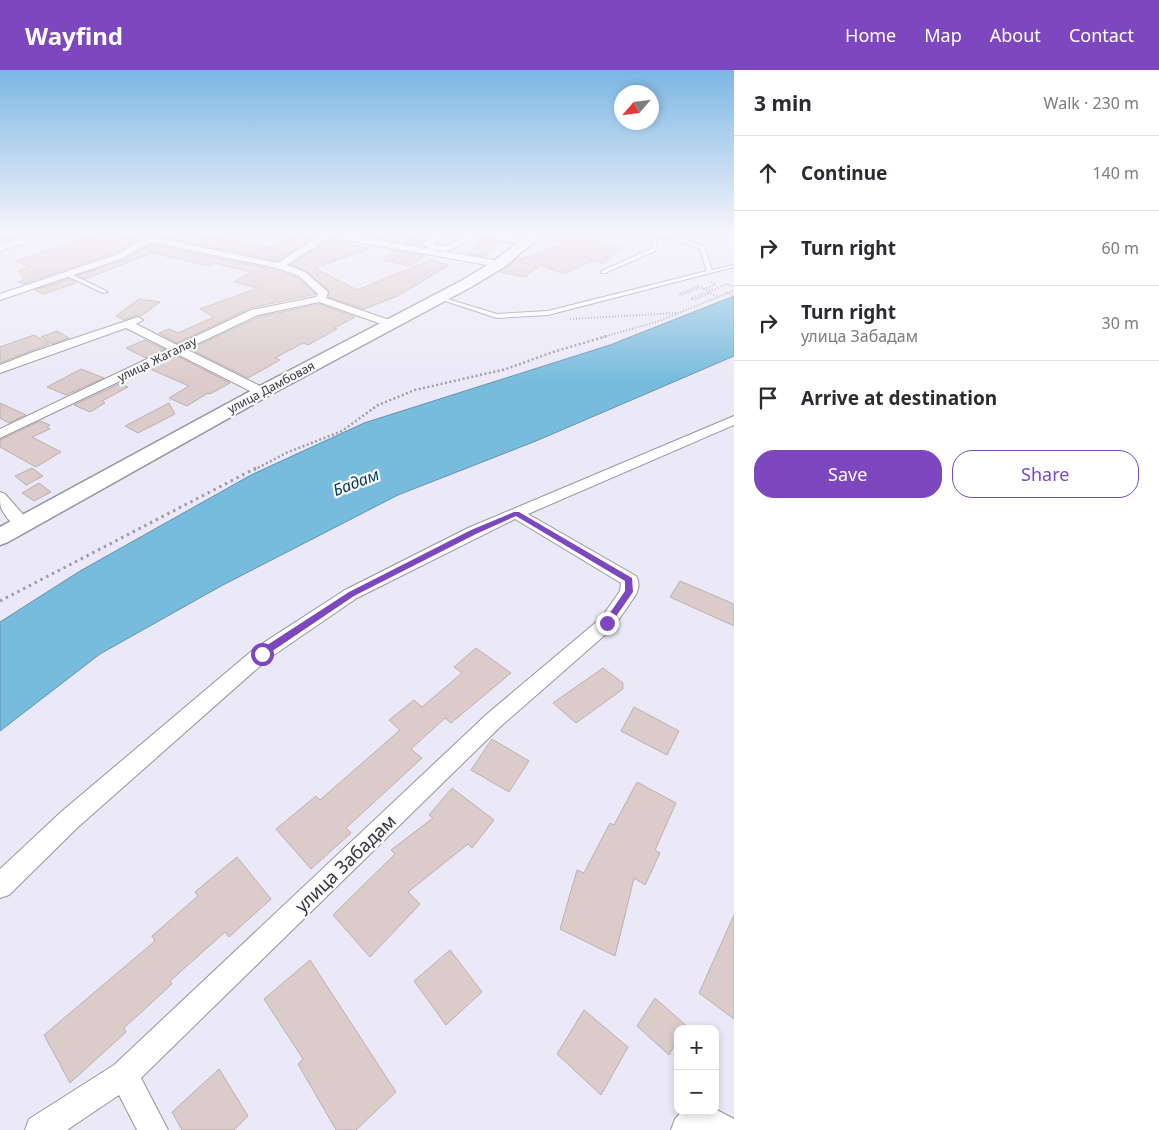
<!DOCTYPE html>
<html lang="en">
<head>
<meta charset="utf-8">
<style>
  :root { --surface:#fff; --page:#f2f2f3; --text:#2b2b33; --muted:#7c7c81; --line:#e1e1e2; --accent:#7d48bf }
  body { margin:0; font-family:"Noto Sans",sans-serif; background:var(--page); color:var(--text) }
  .controls { position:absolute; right:15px; bottom:15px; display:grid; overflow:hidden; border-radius:10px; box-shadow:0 2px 8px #0003 }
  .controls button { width:45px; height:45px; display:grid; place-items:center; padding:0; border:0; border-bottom:1px solid var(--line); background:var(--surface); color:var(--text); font:25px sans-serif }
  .compass { position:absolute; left:614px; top:15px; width:45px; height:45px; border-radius:50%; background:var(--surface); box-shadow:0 2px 8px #0003; rotate:242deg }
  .stop { position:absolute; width:15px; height:15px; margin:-11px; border:4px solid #7d48bf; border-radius:50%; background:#fff }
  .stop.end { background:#7d48bf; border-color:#fff; box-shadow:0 1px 5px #0008 }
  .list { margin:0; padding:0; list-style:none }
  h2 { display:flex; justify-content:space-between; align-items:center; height:65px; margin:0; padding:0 20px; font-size:21px }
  h2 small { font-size:16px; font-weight:400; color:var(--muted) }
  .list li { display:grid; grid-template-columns:32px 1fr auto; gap:15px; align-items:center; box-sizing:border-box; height:75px; padding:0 20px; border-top:1px solid var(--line) }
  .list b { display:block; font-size:19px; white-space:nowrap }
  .list p { margin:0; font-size:16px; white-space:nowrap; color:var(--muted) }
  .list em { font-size:16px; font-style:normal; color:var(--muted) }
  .actions { display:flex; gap:10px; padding:15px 20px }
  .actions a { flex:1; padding:11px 0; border:1px solid var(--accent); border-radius:20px; text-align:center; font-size:18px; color:var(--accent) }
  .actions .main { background:var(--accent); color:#fff }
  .icon { flex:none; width:28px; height:28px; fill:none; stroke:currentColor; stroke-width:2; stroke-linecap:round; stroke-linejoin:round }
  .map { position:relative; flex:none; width:734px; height:1060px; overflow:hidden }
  header { display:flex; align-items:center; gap:30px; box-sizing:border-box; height:70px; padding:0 25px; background:var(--accent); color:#fff }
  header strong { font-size:24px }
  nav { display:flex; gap:28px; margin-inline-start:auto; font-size:18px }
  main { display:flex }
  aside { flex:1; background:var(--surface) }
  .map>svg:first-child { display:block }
</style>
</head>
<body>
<header>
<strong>Wayfind</strong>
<nav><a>Home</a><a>Map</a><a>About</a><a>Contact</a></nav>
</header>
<main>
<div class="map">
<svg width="734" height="1060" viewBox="0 0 734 1060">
  <rect width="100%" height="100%" fill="#ebe9f7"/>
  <path fill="#7bd" stroke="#6493ac" d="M734,226V286L536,371L398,425L221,516L100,584L0,661V552L80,501L251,405L364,353L610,275Z"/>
  <path fill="#dbccc9" stroke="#bdafac" d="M100,163H113L136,171L114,183L23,214L18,212L25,209L18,201L30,197L16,191Z
    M143,163H190L272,178L298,163L315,166L278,191Z
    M414,163H430L420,175L404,172Z
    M547,163H609L597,172L622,178L604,193L592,191L564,204L540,195L525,207L499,202L513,192L564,173L543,167Z
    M329,169L369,179L315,198L357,220L431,190L449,195L398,226L364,239L328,227V220L306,201L291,195Z
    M484,169L500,172L485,187L468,184Z
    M150,174L276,200L298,208L316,224L250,238L177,273L159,263L169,259L178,263L214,247L200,239L258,218L234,212L251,202L214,193L209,196L152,183L85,209L78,205L122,191Z
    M394,180L424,186L411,196L383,190Z
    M69,209L76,213L44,224L35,220Z
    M139,229L160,232L141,246L137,245L124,250L116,246Z
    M319,234L355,247L334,258L337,259L308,275L303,273L275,288L280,290L248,308L190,279L259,247Z
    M57,261L69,268L52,274L41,267Z
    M34,265L49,274L0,293V277Z
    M145,270L164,279L146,288L126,278Z
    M177,286L230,313L210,324L208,323L187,336L169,328L189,316L150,299Z
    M81,299L104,308L66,325L47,317Z
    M119,314L128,317L102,331L105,333L90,342L74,335Z
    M0,333L26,345L9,353L0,348Z
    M169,333L175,344L138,363L125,356Z
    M40,351L50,355L47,357L50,359L32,367L61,382L36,397L0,377V370Z
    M32,398L43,406L26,415L15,406Z
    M39,413L51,422L34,431L22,423Z
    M680,511L734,534V556L670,527Z
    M476,578L511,603L451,653L445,648L411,679L422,688L346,758L351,763L311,799L276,759L316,726L320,730L400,660L389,650L414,630L422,637L462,603L454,597Z
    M603,598L623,613V619L576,653L553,633Z
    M634,637L679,661L667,685L621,661Z
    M492,669L529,691L509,722L471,700Z
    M637,712L676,733L655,780L660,783L645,815L634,808L615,886L560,859L577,800L584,803L610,753L614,755Z
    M452,718L494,750L472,778L468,774L408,822L420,834L370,887L333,845L395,784L391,780L433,748L429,745Z
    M237,787L271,829L229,867L225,862L170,911L172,914L124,958L126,962L70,1013L44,965L155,871L152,866L198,826L195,822Z
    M734,845V949L699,923Z
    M450,880L482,922L446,955L414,911Z
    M310,890L396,1022L356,1060H336L298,994L303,989L264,929Z
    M655,928L690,959H678V969L669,985L637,956Z
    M584,940L628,977L601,1025L557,984Z
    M219,999L248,1046L234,1060H182L172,1042Z"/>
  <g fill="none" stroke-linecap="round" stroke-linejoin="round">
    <defs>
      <path id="lane" d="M655,163L659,164L655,181L605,203H601V201L651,179Z
        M667,163H671L704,177L712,200L734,195V197L548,245L497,248L436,228L441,227L497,244L548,241L707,201L700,179L667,165Z
        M65,203H69L108,222L103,223L65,205Z"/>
      <path id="street" d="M40,163H54L0,181V175Z
        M115,163H133L278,193L320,165L319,163H340L499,191L504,194L499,197L329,167L287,195L305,202L327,221L328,223L326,228L395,252L396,254L395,256H387L319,232L258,245L186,279L266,319L268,322L266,325H258L177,284L0,368V359L168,279L126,258L0,303V295L33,282L138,247L143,250L136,254L177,275L251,240L316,227L318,224L299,206L277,198L150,172L121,189L0,230V224L115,185L141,170Z
        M433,163H442L434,173C454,181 452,169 465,163C477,159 516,167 529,169L534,172L529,175L474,165C460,178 440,189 423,174Z
        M734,346V355L528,444L636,506C640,512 639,520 635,526L613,558L501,656L141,1008L168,1060H137L119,1025L67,1060H25L29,1049L114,995L487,644L601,548L620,521L621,513L515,449L357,528L268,589L77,758L9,825L0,828V799L61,742L254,579L345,520L468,458Z
        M0,422L5,424L28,450L30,454L28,458C16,461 6,448 1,438C0,434 0,427 0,422Z
        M715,1039L734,1049V1060H671L675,1049L682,1041H715Z"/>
      <path id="secondary" d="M531,163H545L504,197L471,217L268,326L8,472L0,475V457L256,318L461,211L494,191Z
        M641,163H680C674,169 647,169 641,163Z"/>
    </defs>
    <use href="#lane" stroke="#9594a0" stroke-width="2"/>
    <use href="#street" stroke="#9594a0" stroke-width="2"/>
    <use href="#secondary" stroke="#9594a0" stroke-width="3"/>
    <path stroke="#9e9da7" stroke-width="2" stroke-dasharray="1 2" stroke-linecap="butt" d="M711,212L716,214L704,219L710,221L727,214L734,217
      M697,216H699L679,224L682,225L701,217L704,219
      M710,221L691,228L693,230L710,223L718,227L734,220
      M726,223L734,225
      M570,249L676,243
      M603,267L659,251L718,227"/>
    <path stroke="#9e9da7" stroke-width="2.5" stroke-dasharray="2 2.5" stroke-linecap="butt" d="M254,400L286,383L342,361L378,335L415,320L506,299L553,282L607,266"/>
    <path stroke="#9e9da7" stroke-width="3" stroke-dasharray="2.5 4" stroke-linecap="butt" d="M0,531L256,398"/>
    <use href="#lane" fill="#fff" fill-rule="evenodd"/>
    <use href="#street" fill="#fff" fill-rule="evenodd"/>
    <use href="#secondary" fill="#fff" fill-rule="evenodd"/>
    <defs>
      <path id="rail" d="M0,171L22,163"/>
    </defs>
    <use href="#rail" stroke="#73727a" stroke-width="3"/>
    <use href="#rail" stroke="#f8f8fd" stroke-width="2" stroke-dasharray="6" stroke-linecap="butt"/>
  </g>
  <linearGradient id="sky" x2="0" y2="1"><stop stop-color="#7bb7e4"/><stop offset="0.52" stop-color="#f6f5fb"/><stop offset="1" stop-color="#f6f5fb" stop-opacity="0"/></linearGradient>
  <rect width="734" height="312" fill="url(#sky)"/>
  <path fill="#7d48bf" d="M514,442H519L632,508L633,522L610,555L607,556L603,553L625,521V511L516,446L476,464L354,526L265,586H258V581L349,522L471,460Z"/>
  <g text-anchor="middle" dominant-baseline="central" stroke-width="4.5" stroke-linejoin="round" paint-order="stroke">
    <g font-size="12" fill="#36363b" stroke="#f8f8fd">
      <text transform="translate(157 289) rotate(-26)">улица Жагалау</text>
      <text transform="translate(271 317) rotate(-28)">улица Дамбовая</text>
    </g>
    <g font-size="16" font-style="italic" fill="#003c53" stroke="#f8f8fd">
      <text transform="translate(356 412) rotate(-21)">Бадам</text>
    </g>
    <g font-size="18" fill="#36363b" stroke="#f8f8fd">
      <text transform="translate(345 793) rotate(-44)">улица Забадам</text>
    </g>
  </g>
</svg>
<div class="controls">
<button>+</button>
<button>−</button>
</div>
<svg class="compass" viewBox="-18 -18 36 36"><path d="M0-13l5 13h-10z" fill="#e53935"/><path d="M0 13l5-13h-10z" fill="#7c7c81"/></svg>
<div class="stop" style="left:262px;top:584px"></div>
<div class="stop end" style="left:607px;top:553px"></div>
</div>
<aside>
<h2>3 min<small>Walk · 230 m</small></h2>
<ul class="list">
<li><svg class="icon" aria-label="ahead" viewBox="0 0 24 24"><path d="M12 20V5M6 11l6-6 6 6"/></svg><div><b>Continue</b></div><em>140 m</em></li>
<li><svg class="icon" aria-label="right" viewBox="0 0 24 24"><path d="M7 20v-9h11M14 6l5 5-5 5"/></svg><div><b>Turn right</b></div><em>60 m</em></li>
<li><svg class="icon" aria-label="right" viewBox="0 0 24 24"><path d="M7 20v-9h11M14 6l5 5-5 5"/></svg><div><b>Turn right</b><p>улица Забадам</p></div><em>30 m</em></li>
<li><svg class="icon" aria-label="arrive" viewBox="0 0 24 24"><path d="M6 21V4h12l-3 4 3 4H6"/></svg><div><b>Arrive at destination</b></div></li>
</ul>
<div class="actions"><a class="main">Save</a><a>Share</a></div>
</aside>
</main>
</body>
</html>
